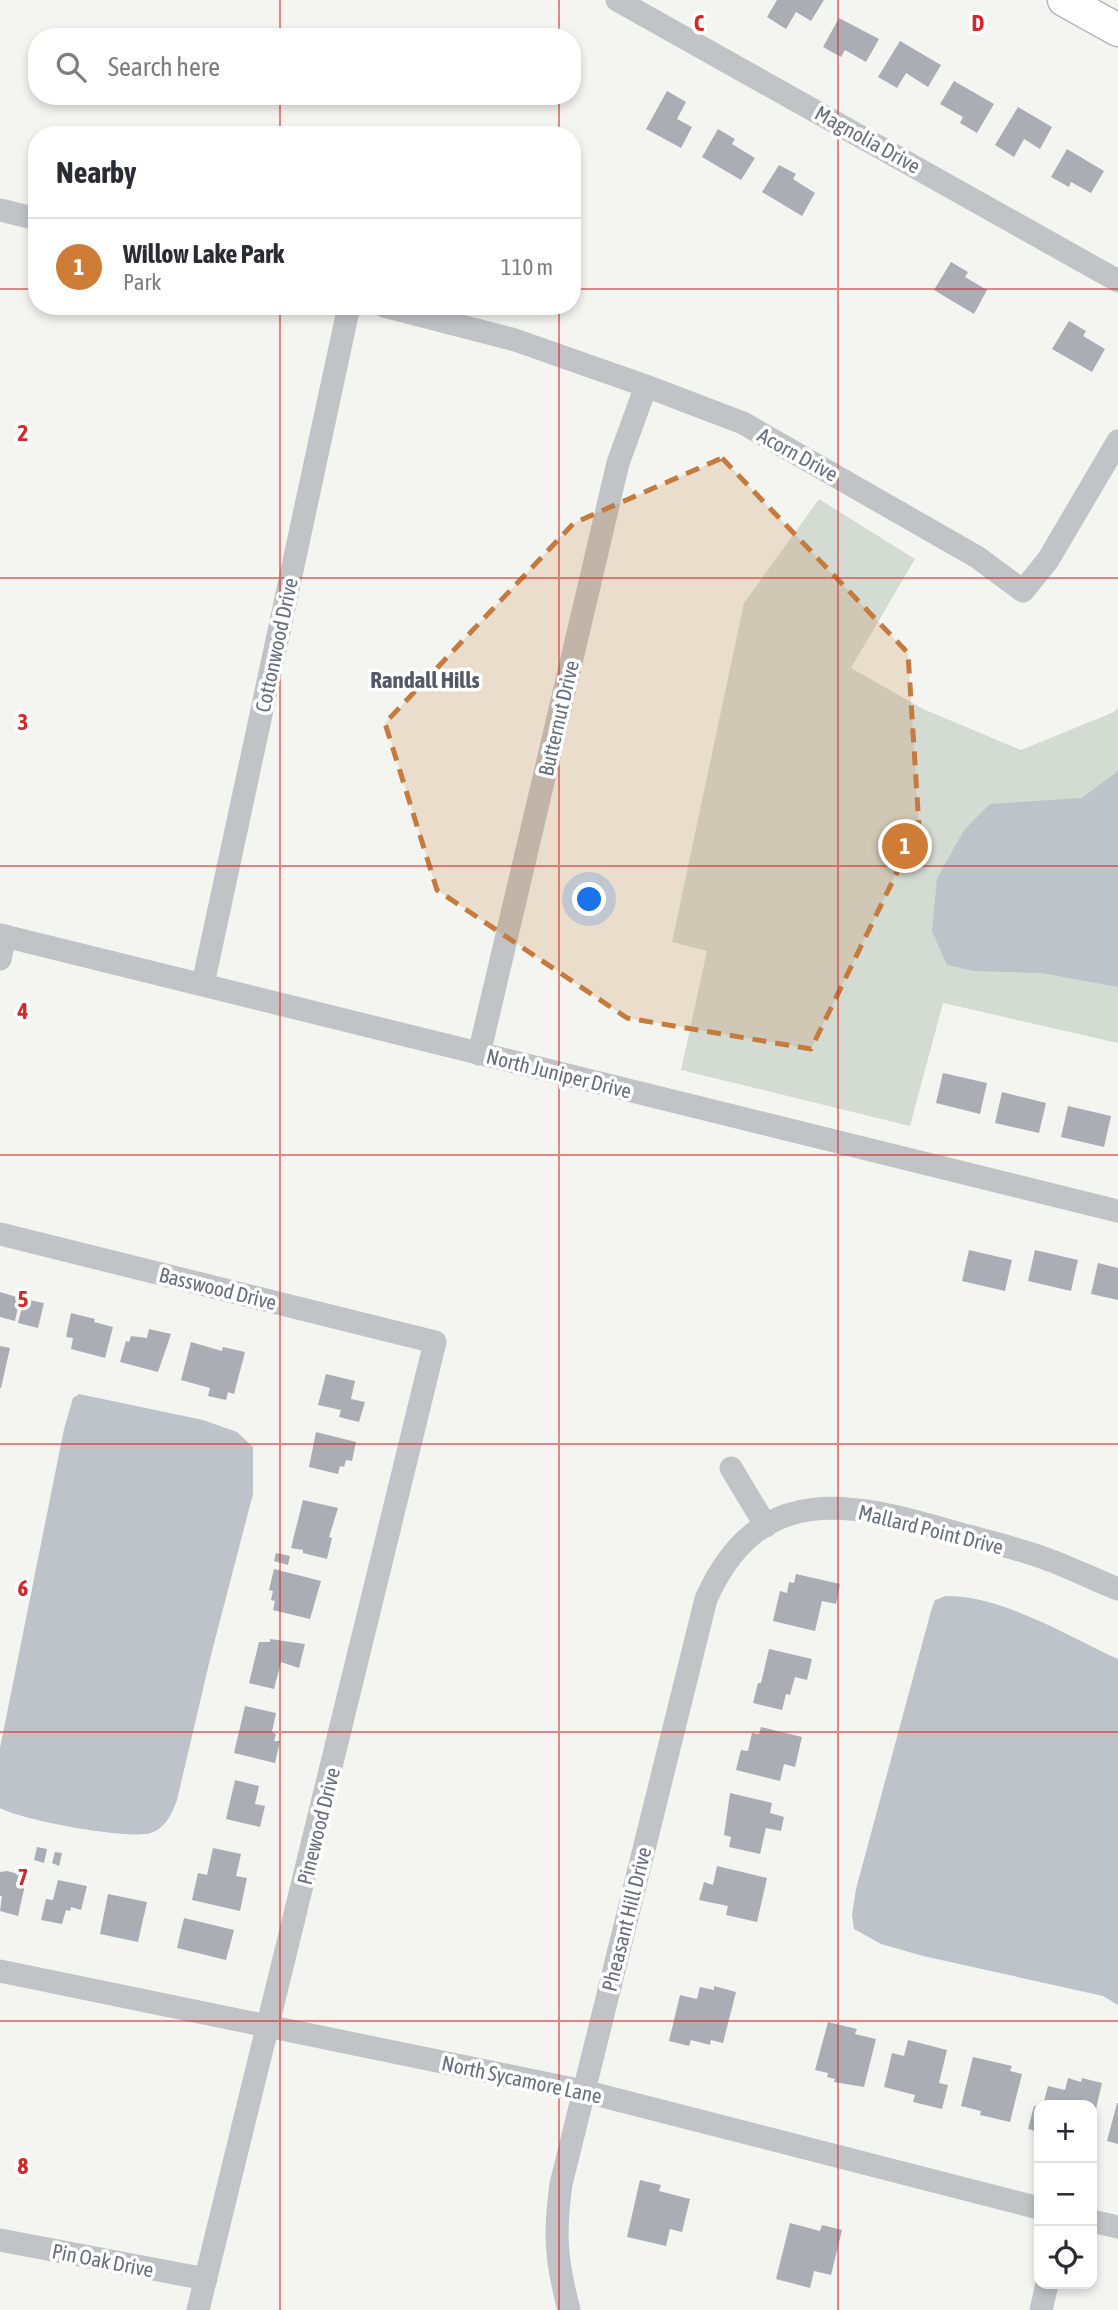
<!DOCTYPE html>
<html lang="en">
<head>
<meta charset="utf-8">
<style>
  :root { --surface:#fff; --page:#f7f7f7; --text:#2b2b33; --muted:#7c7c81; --line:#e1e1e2; --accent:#cf7c37 }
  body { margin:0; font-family:"Asap Condensed",sans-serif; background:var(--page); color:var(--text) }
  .controls { position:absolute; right:21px; bottom:21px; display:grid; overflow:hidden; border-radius:14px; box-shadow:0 4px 10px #0003 }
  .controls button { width:63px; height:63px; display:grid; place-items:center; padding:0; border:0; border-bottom:2px solid var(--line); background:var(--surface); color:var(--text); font:35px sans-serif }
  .you { position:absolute; left:590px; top:900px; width:24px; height:24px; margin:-18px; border:5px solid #fff; border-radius:50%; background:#1a73e8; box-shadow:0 0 0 10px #1a73e833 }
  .badge { display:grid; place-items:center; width:46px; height:46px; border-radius:50%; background:var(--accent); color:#fff; font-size:23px; font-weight:700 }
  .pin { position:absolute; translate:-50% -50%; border:4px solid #fff; box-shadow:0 2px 7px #0006 }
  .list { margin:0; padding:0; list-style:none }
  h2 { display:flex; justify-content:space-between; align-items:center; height:91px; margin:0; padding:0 28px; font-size:30px }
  h2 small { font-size:23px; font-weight:400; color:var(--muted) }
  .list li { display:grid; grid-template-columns:46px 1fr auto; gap:21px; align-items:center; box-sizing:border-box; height:98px; padding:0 28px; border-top:2px solid var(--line) }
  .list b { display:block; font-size:26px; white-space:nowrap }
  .list p { margin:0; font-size:23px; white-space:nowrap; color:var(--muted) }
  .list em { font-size:23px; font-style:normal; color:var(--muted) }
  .icon { flex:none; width:38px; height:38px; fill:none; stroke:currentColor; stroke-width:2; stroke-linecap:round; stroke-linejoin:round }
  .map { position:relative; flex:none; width:1118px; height:2310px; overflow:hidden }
  .search { position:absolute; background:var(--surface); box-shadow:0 4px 10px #0003; left:28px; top:28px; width:553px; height:77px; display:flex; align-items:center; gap:18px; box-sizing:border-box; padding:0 24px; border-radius:28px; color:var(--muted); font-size:26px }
  .panel { position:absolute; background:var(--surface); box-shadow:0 4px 10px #0003; left:28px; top:126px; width:553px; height:189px; border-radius:28px }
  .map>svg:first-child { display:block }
</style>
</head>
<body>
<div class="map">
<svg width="1118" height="2310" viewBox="0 0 1118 2310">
  <rect width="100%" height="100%" fill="#f4f5f1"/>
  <path fill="#d4dbd3" d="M819,499L915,559L851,668L923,709L1021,750L1114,712L1118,707V1043L943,1003L910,1126L681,1070L707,951L672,942L744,603Z"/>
  <path fill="#bec3c9" d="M1118,771V987L1041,973L974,971L947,965L932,931L937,879L964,830L990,804L1082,798Z
    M79,1394L203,1420L237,1432L253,1447V1494L211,1655L177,1800C172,1813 166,1828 151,1833C128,1840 21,1820 0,1808V1748L64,1429L73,1398Z
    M946,1596C1001,1595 1068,1636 1118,1659V2005L1103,1996L923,1956L881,1944L854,1929L852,1915L856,1889L931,1611L935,1600Z"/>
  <path fill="#aaaeb4" d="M777,0H824L811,21L796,12L786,29L767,17Z
    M839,18L879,39L866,62L845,50L841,57L823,47Z
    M900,41L941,65L928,87L906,73L897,88L878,77Z
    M954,81L994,104L977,133L960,123L963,117L940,104Z
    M667,91L686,102L677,119L692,127L681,148L646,129Z
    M1018,107L1052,127L1040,149L1024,139L1014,157L995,145Z
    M718,129L735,139L732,144L755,158L741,180L702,157Z
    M1067,149L1104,171L1091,193L1071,182L1069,187L1051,177Z
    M779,165L796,174L793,179L815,193L802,216L762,192Z
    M951,262L968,272L965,277L987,290L974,314L934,290Z
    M1069,321L1086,331L1083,336L1105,349L1092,372L1052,349Z
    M943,1073L987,1083L980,1114L936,1103Z
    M1002,1092L1046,1103L1039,1133L995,1123Z
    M1068,1106L1111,1116L1104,1147L1061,1137Z
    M969,1250L1012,1260L1005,1291L962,1281Z
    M1035,1250L1078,1260L1071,1291L1028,1281Z
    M1098,1263L1118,1268V1300L1091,1294Z
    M0,1292L20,1298L15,1321L0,1317Z
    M24,1299L44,1303L38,1328L18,1323Z
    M71,1313L95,1319L94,1322L113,1327L105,1358L71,1349L73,1338L66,1337Z
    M149,1329L171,1334L158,1372L120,1362L126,1341L129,1342L131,1336L147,1338Z
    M191,1342L222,1351L223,1347L245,1352L234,1394L228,1392L226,1400L208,1396L210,1388L181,1380Z
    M0,1346L10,1348L1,1388H0Z
    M326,1374L355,1381L351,1399L365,1402L359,1422L339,1417L341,1410L318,1405Z
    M316,1432L356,1442L352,1461L346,1460L344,1467L340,1466L338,1474L309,1467Z
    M303,1500L338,1508L329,1537L332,1538L327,1559L303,1553V1550L291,1548Z
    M276,1553L290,1556L288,1565L274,1561Z
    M274,1569L321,1581L310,1619L273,1610L275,1601L271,1600L273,1591L269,1590Z
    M796,1574L840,1584L836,1604L822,1601L815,1631L773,1621L780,1591L787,1593L789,1582L794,1583Z
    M270,1639L305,1644L299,1668L281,1662L274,1689L249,1683L259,1642H270Z
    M769,1649L812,1659L807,1680L795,1677L790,1695L786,1694L782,1710L753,1703L758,1683H761Z
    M245,1706L276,1713L272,1732L276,1734L274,1741H280L275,1763L234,1753Z
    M761,1727L802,1737L795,1767L784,1764L780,1781L736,1770L741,1750L748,1751L752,1733L759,1734Z
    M235,1780L259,1786L255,1804L265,1806L260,1827L226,1819Z
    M730,1793L772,1803L770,1813L784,1817L781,1831L766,1828L760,1854L729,1847L731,1837L724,1835Z
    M37,1847L47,1849L44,1863L34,1860Z
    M213,1848L241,1854L236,1876L247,1878L240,1911L192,1900L198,1873L207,1875Z
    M55,1852L62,1853L59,1866L52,1863Z
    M717,1866L767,1878L757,1922L726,1915L728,1906L699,1900L704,1882L713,1885Z
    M7,1871L27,1876L18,1916L0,1911L2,1896H0V1872Z
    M58,1880L87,1886L81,1910L71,1907L70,1911L66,1910L62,1924L41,1920L46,1899L53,1900Z
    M108,1894L147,1902L138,1942L100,1934Z
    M184,1918L234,1930L226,1960L177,1948Z
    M714,1986L736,1992L723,2043L711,2040L710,2045L691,2040L689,2046L669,2041L680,1995L697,1999L700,1987L714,1990Z
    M828,2022L857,2029L855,2034L876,2039L864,2087L834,2082L835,2079L827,2077L828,2073L815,2070Z
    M908,2040L947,2050L939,2083L948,2085L942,2109L913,2102L915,2095L884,2087L892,2053L904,2056Z
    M973,2057L1012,2066L1010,2071L1022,2074L1010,2122L980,2115L981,2111L961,2106Z
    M1068,2078L1081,2082L1082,2078L1102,2083L1093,2122L1092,2105H1043L1048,2086L1065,2090Z
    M1117,2103H1118V2144L1107,2141Z
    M1034,2106L1039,2107V2132L1028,2129Z
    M640,2180L661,2185L659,2191L690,2199L682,2232L670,2229L666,2246L627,2237Z
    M790,2223L820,2231L822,2225L842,2230L831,2275L814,2271L810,2288L776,2279Z"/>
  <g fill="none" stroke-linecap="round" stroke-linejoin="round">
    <defs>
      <path id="secondary" d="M1064,0L1118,30"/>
    </defs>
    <use href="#secondary" stroke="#b3b6bb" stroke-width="35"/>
    <path stroke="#c1c3c6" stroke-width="23" d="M617,0L1118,281
      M0,210L37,219
      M384,306L515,340L646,386L743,423L977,557L1023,591L1048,560L1118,441
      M0,935L1118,1211
      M0,959L5,936
      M203,984L349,306
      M479,1054L618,463L646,386
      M0,1234L435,1342L198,2310
      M731,1468L766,1526
      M0,1971L583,2091L1039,2208
      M1092,2221L1118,2227
      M0,2240L206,2279
      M569,2310C556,2260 554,2235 561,2184L706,1599C760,1478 853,1503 957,1533C986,1541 1016,1548 1044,1558C1069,1567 1093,1579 1118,1589
      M1041,2310L1047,2284"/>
    <use href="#secondary" stroke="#fff" stroke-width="32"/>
  </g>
  <path fill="#c57b3e" fill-opacity="0.2" stroke="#c57b3e" stroke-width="5" stroke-dasharray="14 9" stroke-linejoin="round" d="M722,458L908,653L919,827L811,1049L627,1018L437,890L385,723L574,523Z"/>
  <path fill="none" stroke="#d62828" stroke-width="2" stroke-opacity="0.55" d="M280,0V37M559,0V37M838,0V2310M280,96V135M559,96V135M0,289H37M572,289H1118M280,306V2310M559,306V2310M0,578H1118M0,866H1118M0,1155H1118M0,1444H1118M0,1732H1118M0,2021H1118"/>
  <g text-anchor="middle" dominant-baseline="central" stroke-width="7" stroke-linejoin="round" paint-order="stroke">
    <g font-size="21" fill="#676f7f" stroke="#fff">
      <text transform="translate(868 139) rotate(29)">Magnolia Drive</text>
      <text transform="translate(798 454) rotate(29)">Acorn Drive</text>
      <text transform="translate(276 645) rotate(-78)">Cottonwood Drive</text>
      <text transform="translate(558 718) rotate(-77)">Butternut Drive</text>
      <text transform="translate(559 1073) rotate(14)">North Juniper Drive</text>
      <text transform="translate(218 1288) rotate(14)">Basswood Drive</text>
      <text transform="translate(931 1529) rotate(14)">Mallard Point Drive</text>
      <text transform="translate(318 1826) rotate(-76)">Pinewood Drive</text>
      <text transform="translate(626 1919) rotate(-76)">Pheasant Hill Drive</text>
      <text transform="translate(522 2079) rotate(12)">North Sycamore Lane</text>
      <text transform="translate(103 2260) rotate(11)">Pin Oak Drive</text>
    </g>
    <g font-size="23" font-weight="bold" fill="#545a65" stroke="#fff">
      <text x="425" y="680">Randall Hills</text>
    </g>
  </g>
  <g font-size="23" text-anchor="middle" font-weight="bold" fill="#d62828" stroke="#fff" stroke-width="7" stroke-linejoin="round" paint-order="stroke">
    <text x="699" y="31">C</text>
    <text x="978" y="31">D</text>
    <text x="23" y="441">2</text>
    <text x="23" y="730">3</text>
    <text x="23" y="1019">4</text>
    <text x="23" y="1307">5</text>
    <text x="23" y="1596">6</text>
    <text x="23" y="1885">7</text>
    <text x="23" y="2174">8</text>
  </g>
</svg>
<div class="controls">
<button>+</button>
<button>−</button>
<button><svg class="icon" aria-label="locate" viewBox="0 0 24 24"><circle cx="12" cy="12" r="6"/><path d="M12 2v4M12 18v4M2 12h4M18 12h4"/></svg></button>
</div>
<div class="you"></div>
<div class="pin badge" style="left:905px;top:846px">1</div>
<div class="search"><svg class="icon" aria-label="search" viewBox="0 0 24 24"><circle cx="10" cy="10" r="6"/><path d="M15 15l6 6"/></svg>Search here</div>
<section class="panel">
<h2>Nearby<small></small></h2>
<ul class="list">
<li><span class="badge">1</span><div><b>Willow Lake Park</b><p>Park</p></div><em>110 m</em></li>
</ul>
</section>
</div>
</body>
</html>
